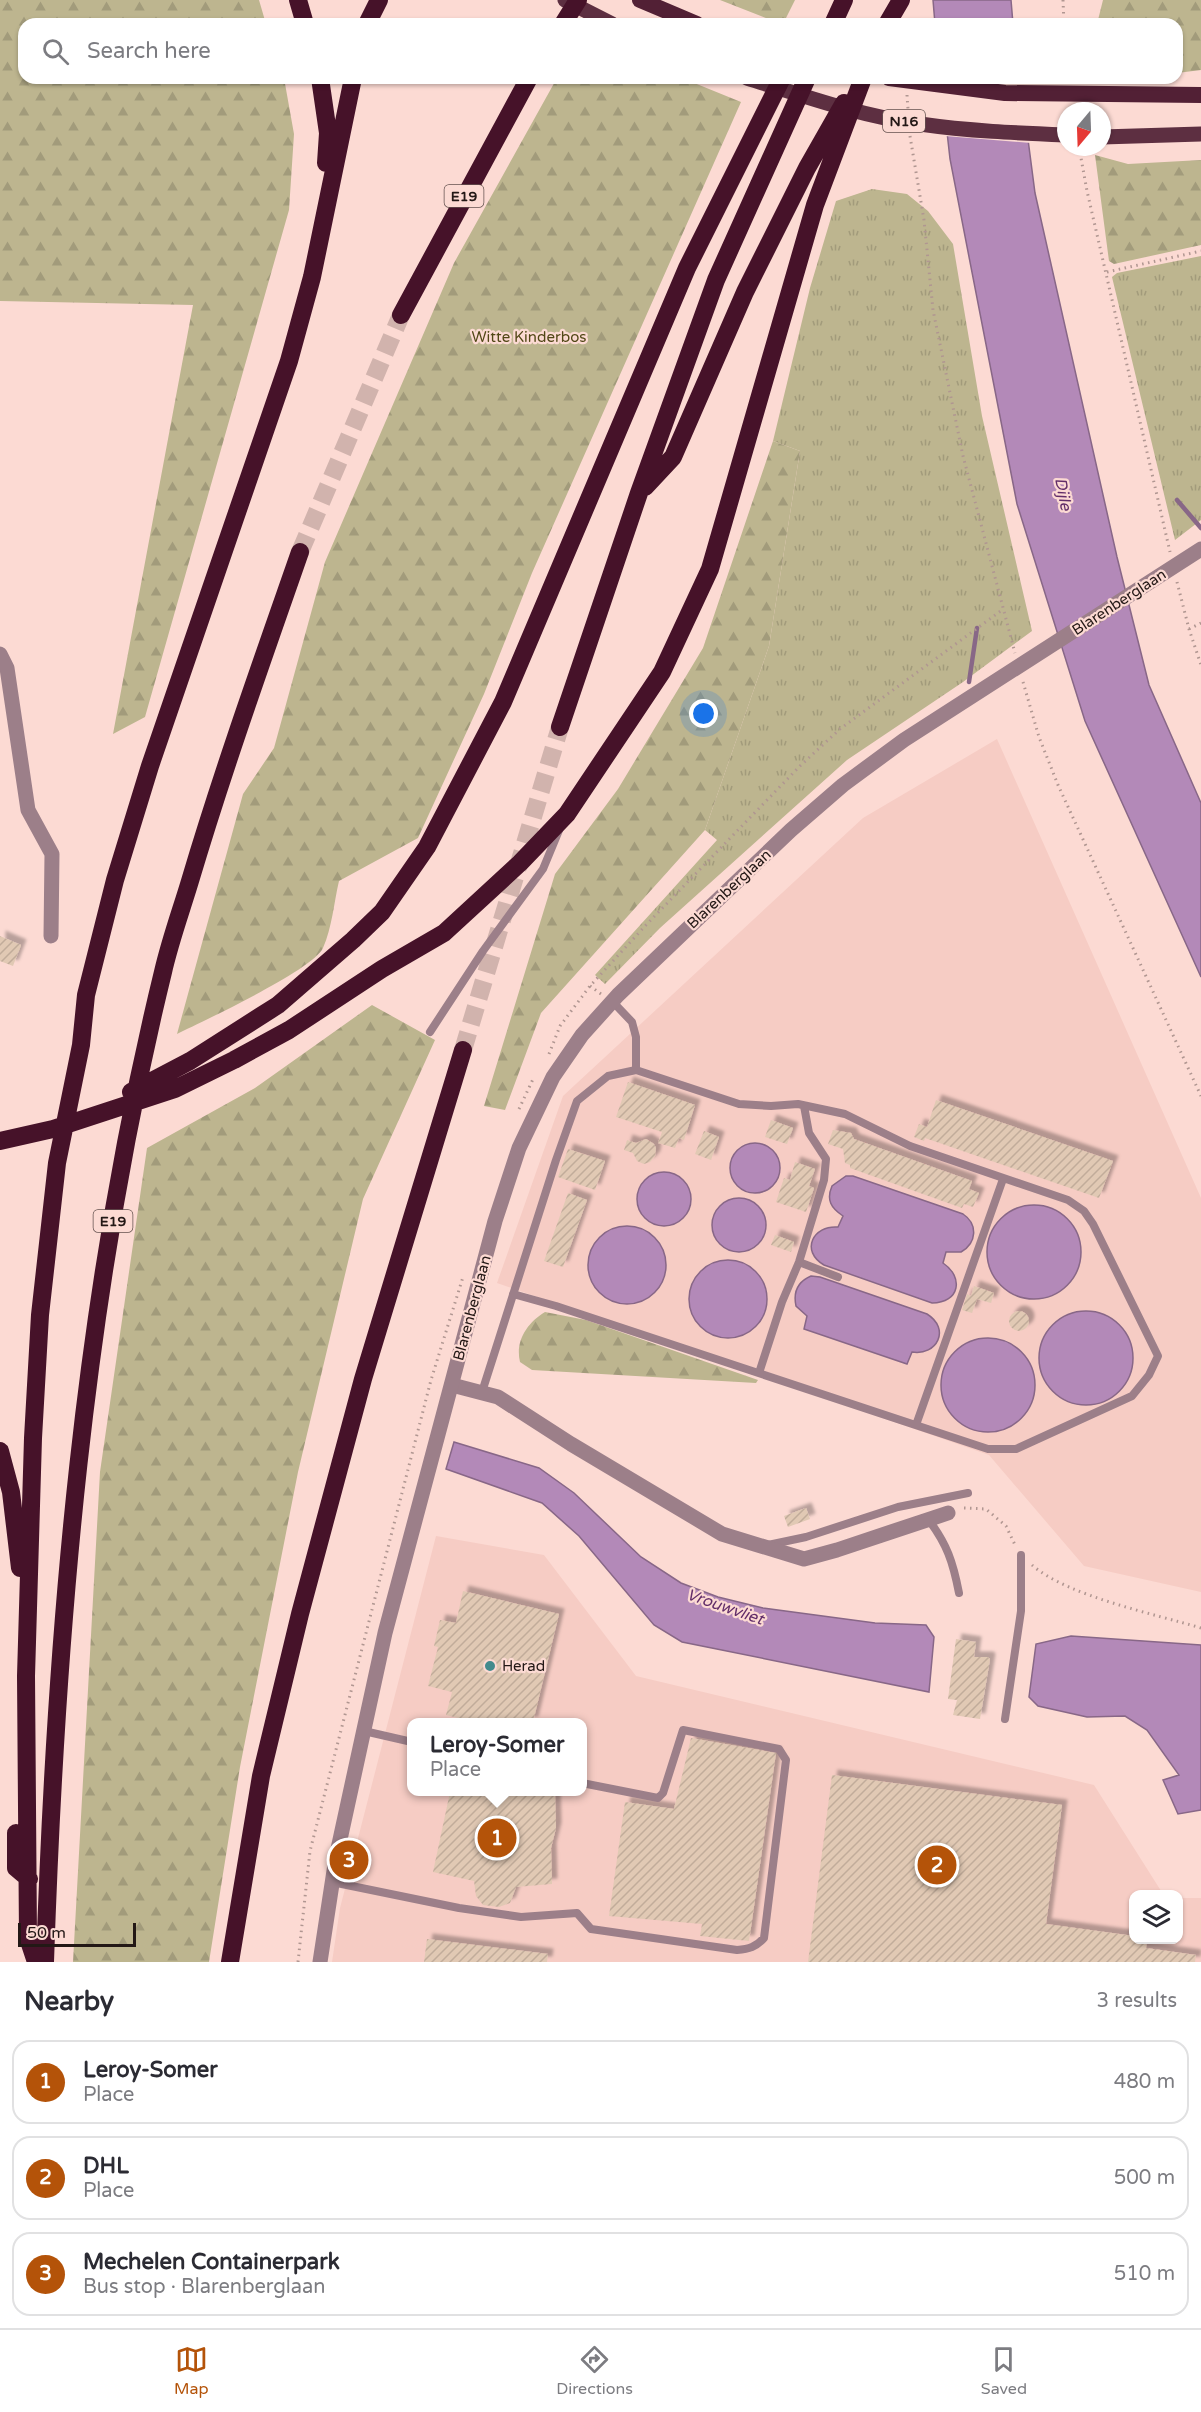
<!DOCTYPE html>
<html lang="en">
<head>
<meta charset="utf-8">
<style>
  :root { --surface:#fff; --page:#f2f2f3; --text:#2b2b33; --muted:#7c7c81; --line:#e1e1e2; --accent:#b45309 }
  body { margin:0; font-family:"Varela Round",sans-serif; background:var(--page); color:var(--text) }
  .controls { position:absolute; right:18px; bottom:18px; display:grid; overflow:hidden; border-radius:12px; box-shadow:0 2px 4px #0004 }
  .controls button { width:54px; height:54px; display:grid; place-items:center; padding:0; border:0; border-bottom:2px solid var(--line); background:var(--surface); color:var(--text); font:30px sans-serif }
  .compass { position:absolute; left:1057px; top:102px; width:54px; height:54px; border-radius:50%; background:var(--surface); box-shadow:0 2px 4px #0004; rotate:199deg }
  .scale { position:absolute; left:18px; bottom:15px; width:118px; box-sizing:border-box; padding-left:6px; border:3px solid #231816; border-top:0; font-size:16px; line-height:21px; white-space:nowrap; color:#231816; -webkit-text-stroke:4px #fcdad3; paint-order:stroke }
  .you { position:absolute; left:704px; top:714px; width:21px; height:21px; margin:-15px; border:4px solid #fff; border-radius:50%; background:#1a73e8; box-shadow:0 0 0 9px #1a73e833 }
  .badge { display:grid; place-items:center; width:39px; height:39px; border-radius:50%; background:var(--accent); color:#fff; font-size:20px; font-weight:700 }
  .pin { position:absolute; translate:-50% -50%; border:3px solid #fff; box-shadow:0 2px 6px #0006 }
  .popup { position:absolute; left:407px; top:1718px; width:180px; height:78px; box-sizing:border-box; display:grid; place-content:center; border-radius:12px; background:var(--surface); filter:drop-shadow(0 2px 4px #0005); font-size:20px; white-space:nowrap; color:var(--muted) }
  .popup b { font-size:22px; color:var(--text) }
  .popup::after { content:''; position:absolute; left:50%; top:100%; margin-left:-12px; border:12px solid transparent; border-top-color:var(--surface) }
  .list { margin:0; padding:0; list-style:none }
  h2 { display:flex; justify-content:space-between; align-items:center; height:78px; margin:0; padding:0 24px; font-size:26px }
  h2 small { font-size:20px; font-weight:400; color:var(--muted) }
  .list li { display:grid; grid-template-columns:39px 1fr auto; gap:18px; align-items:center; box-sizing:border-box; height:84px; margin:0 12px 12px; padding:0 12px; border:2px solid var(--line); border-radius:18px }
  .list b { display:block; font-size:22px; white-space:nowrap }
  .list p { margin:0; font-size:20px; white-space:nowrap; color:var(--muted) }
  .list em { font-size:20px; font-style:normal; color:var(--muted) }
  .icon { flex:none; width:33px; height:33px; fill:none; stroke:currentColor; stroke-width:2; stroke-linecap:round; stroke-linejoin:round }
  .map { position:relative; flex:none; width:1201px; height:1962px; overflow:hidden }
  .search { position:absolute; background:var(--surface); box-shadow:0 2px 4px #0004; left:18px; right:18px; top:18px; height:66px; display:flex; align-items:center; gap:15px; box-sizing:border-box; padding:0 21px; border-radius:18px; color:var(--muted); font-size:22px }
  .sheet { height:366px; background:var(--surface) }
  nav { display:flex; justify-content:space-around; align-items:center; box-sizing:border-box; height:84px; border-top:2px solid var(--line); background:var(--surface); font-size:16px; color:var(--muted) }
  nav a { display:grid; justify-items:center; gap:3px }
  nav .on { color:var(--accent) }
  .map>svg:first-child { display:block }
</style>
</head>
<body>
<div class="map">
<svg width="1201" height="1962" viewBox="0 0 1201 1962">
  <defs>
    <pattern id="grass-tufts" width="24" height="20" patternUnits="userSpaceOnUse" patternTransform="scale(1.5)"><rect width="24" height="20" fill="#bdb58f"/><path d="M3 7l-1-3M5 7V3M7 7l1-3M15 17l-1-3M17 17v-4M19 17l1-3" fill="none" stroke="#a29b7b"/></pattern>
    <pattern id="forest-firs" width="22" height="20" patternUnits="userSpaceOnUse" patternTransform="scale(1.5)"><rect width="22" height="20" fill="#bdb58f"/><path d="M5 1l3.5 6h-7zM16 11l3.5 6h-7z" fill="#a29b7b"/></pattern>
    <pattern id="building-hatch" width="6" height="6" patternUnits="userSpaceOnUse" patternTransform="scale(1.5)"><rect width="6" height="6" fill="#e1c9b4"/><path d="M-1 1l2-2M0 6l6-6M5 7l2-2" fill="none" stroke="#c1ac9a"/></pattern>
    <filter id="shadow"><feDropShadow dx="5.5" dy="-5.5" stdDeviation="1.5" flood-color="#0004"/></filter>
  </defs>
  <rect width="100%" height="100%" fill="#fcdad3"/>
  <path fill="#f6ccc4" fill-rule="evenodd" d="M997,739L1201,1198V1592L1084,1566L989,1455L497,1283L563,1096L863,818Z
    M436,1536L544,1555L636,1676L1094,1785L1163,1894H1134V1940H1178L1179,1898H1201V1962H332L340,1908ZM412,1722H582V1792H412Z"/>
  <path fill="url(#grass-tufts)" d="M872,189L907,194L928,211L953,244L982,416L1032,631L963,682L847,760L660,928L605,984L595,975L717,840L705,830L769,646L800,451L773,441L810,288L836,201Z
    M1201,256V520L1175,540L1112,277L1117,273Z"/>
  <path fill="url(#forest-firs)" d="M0,0H259L266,24H24V78H284L294,134L289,210L145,717L113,734L193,305L0,301Z
    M720,0H795L783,24H781Z
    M1103,0H1201V70L1177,73V24H1097Z
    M557,78H682L741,102L532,573L484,694L418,838L339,881C334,902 332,928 323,948C313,970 203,1021 177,1034L243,794L274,748L325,562L454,263Z
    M1095,155L1128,164L1201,160V245L1114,264L1109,261Z
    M773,441L800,451L769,646L705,830L541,1013L505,1110L484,1106L555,874L618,789L703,648Z
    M372,1005L435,1040L363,1199L298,1472L240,1767L209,1962H73L100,1472L147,1148L255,1088Z
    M545,1312L586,1320L758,1380L756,1383L532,1370L520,1362C515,1341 527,1323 545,1312Z"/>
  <path fill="#b389b8" stroke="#886787" stroke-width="1.5" d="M933,0H1011L1013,24H935Z
    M941,78H1020L1035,193L1117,557L1149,685L1201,803V977L1085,721L1017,504L950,159Z
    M730 1168a25 25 0 1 1 50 0a25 25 0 1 1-50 0Z
    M637 1199a27 27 0 1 1 54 0a27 27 0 1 1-54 0Z
    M846,1176H853L963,1214C978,1224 977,1243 961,1252H946L943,1263C964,1277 960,1303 932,1303L824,1265C800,1251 813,1225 838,1227L843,1216C831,1208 826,1200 832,1186Z
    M712 1225a27 27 0 1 1 54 0a27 27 0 1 1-54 0Z
    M987 1252a47 47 0 1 1 94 0a47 47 0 1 1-94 0Z
    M588 1265a39 39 0 1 1 78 0a39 39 0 1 1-78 0Z
    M689 1299a39 39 0 1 1 78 0a39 39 0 1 1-78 0Z
    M811,1276L820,1277L927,1314C951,1329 937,1356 912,1352L907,1364L804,1329L807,1316L796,1306C793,1292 797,1282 811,1276Z
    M1039 1358a47 47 0 1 1 94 0a47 47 0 1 1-94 0Z
    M941 1385a47 47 0 1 1 94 0a47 47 0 1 1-94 0Z
    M454,1442L539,1468L574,1493L641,1557L681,1583L718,1597L763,1608L875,1623L926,1625L934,1637L929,1692L682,1642L654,1625L579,1536L542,1503L446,1469Z
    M1071,1636L1201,1645V1810L1178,1814L1163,1780L1179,1775L1147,1730L1125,1716L1087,1717L1038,1706L1029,1697L1036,1644Z"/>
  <path fill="#fcdad3" d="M938,78H1023L1031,143L945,136Z"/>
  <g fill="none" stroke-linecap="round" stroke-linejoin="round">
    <path stroke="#886787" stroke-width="4.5" d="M1177,500L1201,528
      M969,682L977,628"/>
  </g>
  <path fill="url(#building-hatch)" filter="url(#shadow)" d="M0,936L21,945L13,966L0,961Z
    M628,1082L695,1105L684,1140L679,1138L675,1148L658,1143L662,1132L616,1117Z
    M936,1100L1113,1161L1099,1198L925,1138L924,1141L914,1137L919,1124L927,1127Z
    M771,1120L793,1128L787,1144L765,1137Z
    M833,1130L851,1133L854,1139L972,1181L969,1189L979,1193L973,1207L964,1204L962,1208L850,1168V1165L845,1163L843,1149L828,1144Z
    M704,1131L719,1137L711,1160L695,1154Z
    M646,1139L654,1144L656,1148L655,1156L650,1162L644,1164L637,1161L633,1153L624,1150L627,1140L636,1143Z
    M568,1149L605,1161L595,1190L558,1177Z
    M795,1162L815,1169L809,1186L814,1188L806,1212L776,1202L784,1178L790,1180Z
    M568,1193L587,1200L563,1267L544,1261Z
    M775,1235L794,1242L791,1252L771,1245Z
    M974,1286L994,1293L991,1303L977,1299L972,1313L962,1310L967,1294L971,1296Z
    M1009 1321a10 10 0 1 1 20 0a10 10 0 1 1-20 0Z
    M806,1508L810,1519L788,1527L784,1516Z
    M463,1591L559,1614L533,1722H475L446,1715L452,1692L428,1686L438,1647L434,1646L440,1620L456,1623Z
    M956,1639L976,1642L974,1657H988L990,1659L980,1719L953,1715L957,1700L948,1699Z
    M691,1738L776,1753L749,1941L700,1936L702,1924L609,1916L625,1802L674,1809Z
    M832,1775L1062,1805L1046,1924L1134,1936V1940H1147L1146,1948L1196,1955L1195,1962H808Z
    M450,1792H506V1796L555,1792L556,1828L551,1848L552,1884L516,1887L510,1903L499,1907L483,1905L476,1896L474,1881L433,1872Z
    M427,1939L548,1954L547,1962H424Z"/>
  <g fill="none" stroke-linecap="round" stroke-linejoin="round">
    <path stroke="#d1b3ad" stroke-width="18" stroke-dasharray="18 9" stroke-linecap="butt" d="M300,552L401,315
      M463,1050L560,727"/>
    <path stroke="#b09691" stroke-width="3" stroke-dasharray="1.5 4.5" stroke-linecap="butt" d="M1063,0L1064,24
      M907,95L908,109
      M910,136L924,220L933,310L963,456L1015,653
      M1079,147L1087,191L1170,552
      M1107,272L1201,251
      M1177,582L1189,629L1201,665
      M1189,629L1201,623
      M1023,682L1039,737L1058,785L1201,1096
      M590,986L601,994
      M549,1054L560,1026L590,986L646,925L800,766L840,729L1002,610
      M519,1109L534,1077
      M964,1508L986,1509L1006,1526L1016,1547
      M1032,1565C1067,1596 1155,1614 1201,1628
      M298,1962L310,1851L431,1380L463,1277"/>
    <path stroke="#9c7f89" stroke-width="8" d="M430,1032L483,951L543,869L560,828
      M799,1262L838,1277
      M513,1294L556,1306L988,1449H1016L1132,1396L1149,1375L1158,1356L1093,1224L1084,1211L1068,1200L910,1146L845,1114L798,1104L771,1106L739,1104L636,1070V1037L632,1022L612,1001
      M759,1373L782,1302L799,1262L824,1180L826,1159L809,1133L804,1106
      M482,1392L556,1160L577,1101L608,1076L636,1070
      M916,1425L1003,1179
      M928,1519C947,1544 953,1562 959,1593
      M768,1545L806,1537L898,1507L968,1493
      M1005,1719L1021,1611V1555
      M364,1731L412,1742
      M332,1882L459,1908L521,1917L577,1913L591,1929L737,1950C749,1949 756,1947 764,1938L786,1760L779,1749L683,1730L663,1793L658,1798L582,1783"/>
    <path stroke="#9c7f89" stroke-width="15" d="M0,654L7,668L28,810L52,854L51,936
      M452,1385L498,1397L571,1444L722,1534L804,1559L837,1550L948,1513"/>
    <path stroke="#9c7f89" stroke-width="15" d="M320,1962L336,1858L385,1633L495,1221L519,1148L553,1077L582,1035L618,995L791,830L843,785L904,740L1201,549"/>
    <path stroke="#5d2f41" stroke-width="15" d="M565,0L612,24
      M747,78C801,95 863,117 920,124C968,131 1017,133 1066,135
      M1102,137L1201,134"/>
    <path stroke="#522035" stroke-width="16" d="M640,0L697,24
      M889,78L1005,93L1201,95"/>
    <path stroke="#461229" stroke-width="18" d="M298,0L305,24
      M367,24L379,0
      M563,24L578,0
      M833,24L844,0
      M887,24L901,0
      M320,78L328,133L326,163
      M401,315L529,78
      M645,487L673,457L745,292L807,168L844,103
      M560,727L639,493L716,280L807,78
      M131,1092L190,1061L278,1005L353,940L382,912L427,847L503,702L687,268L782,78
      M0,1141L53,1129L175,1089L234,1060L289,1030L382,969L444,933L520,863L567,814L662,672L710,569L815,205L863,78
      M0,1451L11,1492L20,1568
      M16,1833V1868L29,1879
      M36,1962L28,1938L26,1676L33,1438L40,1315L57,1163L81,1045L86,995L115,880L150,766L289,361L312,277L353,78
      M45,1962C56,1630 84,1295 163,972C170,941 181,911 190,881C223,770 262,661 300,552
      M230,1962L261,1776L300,1614L363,1379L463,1050"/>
  </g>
  <circle fill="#438b8d" stroke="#fcdad3" stroke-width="2" cx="490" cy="1666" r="6"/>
  <g text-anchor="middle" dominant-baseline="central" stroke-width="4.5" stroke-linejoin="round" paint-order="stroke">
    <g fill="#fcdad3" stroke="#64524f" stroke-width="1.5">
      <rect x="883" y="110" width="42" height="22" rx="4.5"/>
      <rect x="444.5" y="185" width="39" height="22" rx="4.5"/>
      <rect x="93.5" y="1210" width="39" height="22" rx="4.5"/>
    </g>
    <g font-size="14" font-weight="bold" fill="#231816">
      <text x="904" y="121">N16</text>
      <text x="464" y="196">E19</text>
      <text x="113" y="1221">E19</text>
    </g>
    <g font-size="15" fill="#514716" stroke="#fcdad3">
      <text x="529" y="337">Witte Kinderbos</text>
    </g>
    <g font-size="15" fill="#231816" stroke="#fcdad3">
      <text transform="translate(1119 602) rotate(-33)">Blarenberglaan</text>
      <text transform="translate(729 889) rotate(-43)">Blarenberglaan</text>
      <text transform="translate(472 1308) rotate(-75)">Blarenberglaan</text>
    </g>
    <g font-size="15" fill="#231816" stroke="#fcdad3" text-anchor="start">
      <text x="502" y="1666">Herad</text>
    </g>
    <g font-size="16" font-style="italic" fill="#622d69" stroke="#fcdad3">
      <text transform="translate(1063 494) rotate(79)">Dijle</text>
      <text transform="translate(725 1607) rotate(19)">Vrouwvliet</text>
    </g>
  </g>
</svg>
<div class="controls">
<button><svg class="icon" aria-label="layers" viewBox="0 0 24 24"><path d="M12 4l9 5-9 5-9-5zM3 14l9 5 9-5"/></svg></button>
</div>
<svg class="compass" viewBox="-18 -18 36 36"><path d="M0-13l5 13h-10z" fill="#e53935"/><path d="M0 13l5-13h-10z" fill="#7c7c81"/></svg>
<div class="scale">50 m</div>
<div class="you"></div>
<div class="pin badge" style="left:497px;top:1838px">1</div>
<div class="popup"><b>Leroy-Somer</b>Place</div>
<div class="pin badge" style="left:937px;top:1865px">2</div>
<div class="pin badge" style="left:349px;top:1860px">3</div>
<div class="search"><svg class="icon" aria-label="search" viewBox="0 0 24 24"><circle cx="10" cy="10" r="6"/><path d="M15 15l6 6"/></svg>Search here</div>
</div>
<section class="sheet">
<h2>Nearby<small>3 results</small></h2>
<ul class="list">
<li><span class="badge">1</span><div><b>Leroy-Somer</b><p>Place</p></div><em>480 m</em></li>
<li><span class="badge">2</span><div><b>DHL</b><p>Place</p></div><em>500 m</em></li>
<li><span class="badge">3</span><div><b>Mechelen Containerpark</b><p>Bus stop · Blarenberglaan</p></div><em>510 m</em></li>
</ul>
</section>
<nav>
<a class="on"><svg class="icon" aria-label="map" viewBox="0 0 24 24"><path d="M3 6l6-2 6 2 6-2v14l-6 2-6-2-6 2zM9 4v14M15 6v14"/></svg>Map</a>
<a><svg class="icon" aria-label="directions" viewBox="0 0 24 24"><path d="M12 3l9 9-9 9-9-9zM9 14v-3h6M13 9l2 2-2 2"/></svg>Directions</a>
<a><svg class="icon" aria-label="saved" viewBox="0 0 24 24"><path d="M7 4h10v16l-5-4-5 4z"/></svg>Saved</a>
</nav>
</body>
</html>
